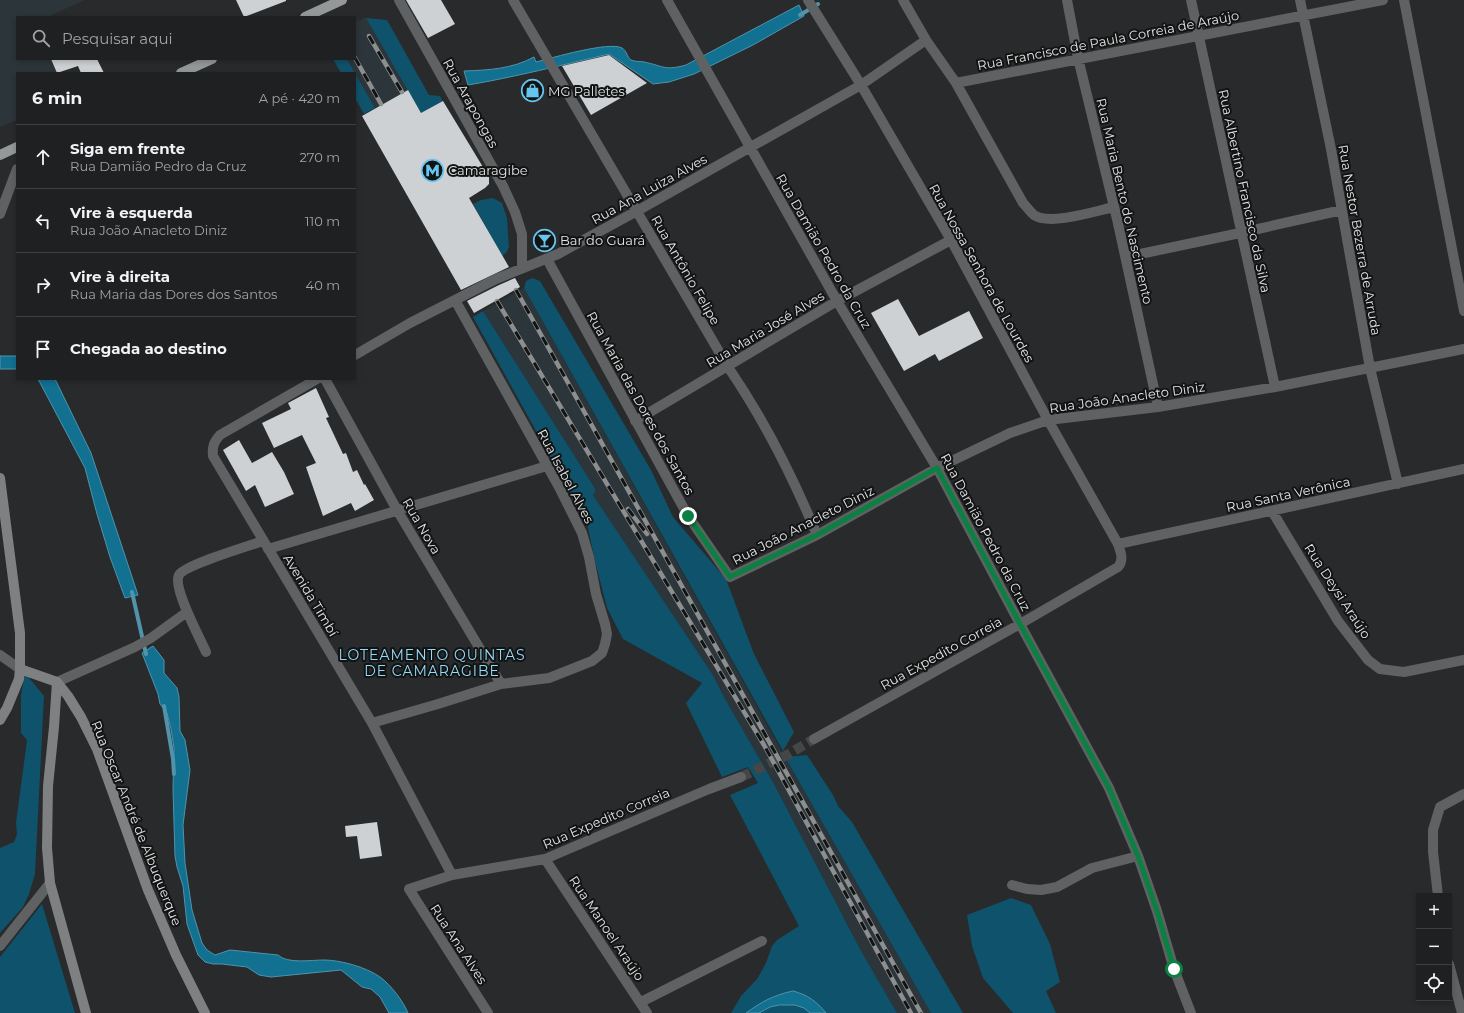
<!DOCTYPE html>
<html lang="pt">
<head>
<meta charset="utf-8">
<style>
  :root { --surface:#1e2021; --page:#2b2d2e; --text:#f1f3f6; --muted:#a1a3a5; --line:#3c3e3f }
  body { margin:0; font-family:Montserrat,sans-serif; background:var(--page); color:var(--text) }
  .controls { position:absolute; right:12px; bottom:12px; display:grid; overflow:hidden; border-radius:0px; box-shadow:0 2px 6px #0003 }
  .controls button { width:36px; height:36px; display:grid; place-items:center; padding:0; border:0; border-bottom:1px solid var(--line); background:var(--surface); color:var(--text); font:20px sans-serif }
  .stop { position:absolute; width:12px; height:12px; margin:-9px; border:3px solid #0b8043; border-radius:50%; background:#fff }
  .stop.end { background:#0b8043; border-color:#fff; box-shadow:0 1px 4px #0008 }
  .list { margin:0; padding:0; list-style:none }
  h2 { display:flex; justify-content:space-between; align-items:center; height:52px; margin:0; padding:0 16px; font-size:17px }
  h2 small { font-size:13px; font-weight:400; color:var(--muted) }
  .list li { display:grid; grid-template-columns:26px 1fr auto; gap:12px; align-items:center; box-sizing:border-box; height:64px; padding:0 16px; border-top:1px solid var(--line) }
  .list b { display:block; font-size:15px; white-space:nowrap }
  .list p { margin:0; font-size:13px; white-space:nowrap; color:var(--muted) }
  .list em { font-size:13px; font-style:normal; color:var(--muted) }
  .icon { flex:none; width:22px; height:22px; fill:none; stroke:currentColor; stroke-width:2; stroke-linecap:round; stroke-linejoin:round }
  .map { position:relative; flex:none; width:1464px; height:1013px; overflow:hidden }
  .search { position:absolute; background:var(--surface); box-shadow:0 2px 6px #0003; left:16px; top:16px; width:340px; height:44px; display:flex; align-items:center; gap:10px; box-sizing:border-box; padding:0 14px; border-radius:0px; color:var(--muted); font-size:15px }
  .panel { position:absolute; background:var(--surface); box-shadow:0 2px 6px #0003; left:16px; top:72px; width:340px; height:308px; border-radius:0px }
  .map>svg:first-child { display:block }
</style>
</head>
<body>
<div class="map">
<svg width="1464" height="1013" viewBox="0 0 1464 1013">
  <rect width="100%" height="100%" fill="#282a2c"/>
  <path fill="#2c353a" d="M0,0H85L47,17H17V59H51L57,73H17V120L0,127Z
    M364,18H366L408,90L375,108L347,59H355V22Z
    M524,288L785,757L931,1013H897L860,949L774,784L724,697L713,675L593,495L596,490L483,311Z"/>
  <path fill="#0f526b" d="M366,18L387,20L429,95L440,96L444,104L422,115Z
    M333,59H347L355,73H341Z
    M355,73L375,108L364,114L355,98Z
    M493,198L502,203L507,218L509,247L506,253L502,256L473,204L481,200Z
    M532,278L540,281L651,470L673,517L726,579L754,654L794,732L783,751L524,288L526,281Z
    M483,311L596,490L593,495L713,675L724,697L774,784L860,949L897,1013H731L741,996L757,979L766,963L772,946L777,940L799,926L730,795L758,783L748,767L722,777L686,703L702,683L623,639L607,608L595,561L587,523L473,317Z
    M25,673L44,696L35,874L29,894L23,907L0,933V848L14,842L17,834L16,823L27,740L21,733V695Z
    M807,755L833,795L838,806L852,822L963,1013H931L785,757Z
    M1011,898L1031,905L1050,944L1060,982L1046,991L1056,1013H1013L983,978L972,946L967,915Z
    M42,904L75,1013H0V957Z"/>
  <path fill="#127091" stroke="#5093aa" d="M799,5L804,16L753,45L694,74L669,82L653,84L609,54C562,65 515,77 468,85L464,71C489,70 512,69 534,57L536,62C552,58 609,41 622,48C627,51 627,57 631,60C635,62 640,61 644,62C664,66 664,71 686,65Z
    M0,356H17V369H0Z
    M38,379H55L91,453L138,595L125,598L110,557L97,514L85,468Z
    M153,646L164,660V673L177,688L179,697L180,731L185,740L190,770L183,825L185,863L192,910L202,943L207,950L215,955L230,950L278,955C287,964 311,960 324,960C340,960 366,967 380,977C391,985 403,1001 408,1013H389L380,997L371,989L362,987L341,970L271,977L259,975L247,967L222,964H213L205,962L198,955L187,924L183,886L177,867L175,856L173,789L174,748L171,729L167,713L160,704L158,694L142,653Z
    M793,991C808,995 816,1001 826,1013H810L804,1008L795,1005H779L770,1007L759,1013H746C761,1002 774,995 793,991Z"/>
  <g fill="none" stroke-linecap="round" stroke-linejoin="round">
    <path stroke="#5093aa" stroke-width="4" d="M800,15L818,4
      M132,592L146,654
      M164,706L173,759L174,774"/>
  </g>
  <path fill="#cdd1d3" d="M236,0H286V1L244,17Z
    M406,0H441L455,24L428,38Z
    M609,55L647,83L591,115L562,66Z
    M51,59H97L104,73H81L78,66L57,73Z
    M408,90L421,113L443,101L489,177V184L485,188L469,198L509,267L461,290L362,116Z
    M515,278L520,287L474,313L467,301L499,285Z
    M898,299L919,336L969,311L983,338L939,361L935,354L904,371L871,313Z
    M316,388L329,417L326,418L343,454L346,453L353,472L357,470L364,485L365,484L374,500L355,511L351,503L323,516L306,467L316,463L302,435L274,448L262,423L291,409L288,403Z
    M239,440L252,463L272,452L284,472L294,494L265,507L255,485L246,491L223,450Z
    M377,822L382,856L360,859L357,836L346,837L345,826Z"/>
  <g fill="none" stroke-linecap="round" stroke-linejoin="round">
    <path stroke="#444648" stroke-width="10" stroke-dasharray="10 5" stroke-linecap="butt" d="M741,777L787,755L814,739"/>
    <path stroke="#606162" stroke-width="10" d="M399,0L503,186L515,212L522,234V267
      M513,0L728,367C765,421 792,475 817,535
      M667,0L837,301L937,468L1020,624L1109,788L1138,856L1157,911L1174,969L1191,1013
      M808,0L861,85L951,240L1048,420L1118,544C1121,553 1124,560 1118,567L1020,624L814,739
      M903,0L926,40L956,83L1023,203C1027,207 1030,212 1034,215C1049,226 1096,211 1114,207
      M1067,0L1078,58L1117,219L1158,407
      M1191,0L1275,387
      M1300,0L1331,149L1370,368L1398,484
      M1404,0L1464,311
      M956,83L1383,0
      M0,214L17,169
      M1126,257L1240,233L1342,210
      M547,259L688,516L730,577L817,535L937,468L1010,433L1048,420L1158,407L1275,387L1464,349
      M355,355L410,323L496,279L558,254L637,211L861,85L926,40
      M317,379L220,435C214,442 212,446 213,456L372,723L452,875
      M325,379L397,510L501,684
      M635,421L837,301L951,240
      M1272,511L1338,621L1368,660L1380,669L1404,672L1464,660
      M1118,544L1464,469
      M268,549L547,466
      M206,652C200,638 172,587 179,575C185,565 248,546 263,541
      M0,655L20,669
      M57,682L135,647L151,638L187,612
      M372,723L438,704L501,684L549,678L592,661L602,653L605,644L607,634L605,624L596,594L589,557L582,533L559,487L455,300
      M545,859L647,1013
      M1012,885L1027,889L1041,890L1057,887L1092,868L1138,856
      M1438,896L1433,852V830L1440,807L1464,794
      M0,946L50,883
      M1449,964L1462,1013
      M641,1002L762,941
      M488,1013L409,889L452,875L545,859L709,789L741,777"/>
    <path stroke="#7e8081" stroke-width="10" d="M0,478L20,633V669L19,679L7,708L0,720
      M20,669L57,682L68,696L81,717L97,749L148,890L176,955L205,1013
      M57,682L54,727L48,786L47,848L50,883L86,1013"/>
    <path stroke="#959899" stroke-width="10" d="M305,17L342,0
      M181,73L212,59
      M0,155L17,147"/>
    <defs>
      <path id="rail" d="M369,36L402,92
        M355,58L381,104
        M516,290L921,1013
        M497,301L764,745L911,1013
        M628,509L647,534"/>
    </defs>
    <use href="#rail" stroke="#8c8e8f" stroke-width="4.5"/>
    <use href="#rail" stroke="#121313" stroke-width="3" stroke-dasharray="9" stroke-linecap="butt"/>
  </g>
  <g fill="none" stroke-linecap="round" stroke-linejoin="round">
    <path stroke="#0b8043" stroke-width="5" d="M688,516L730,577L817,535L937,468L1020,624L1109,788L1138,856L1157,911L1174,969"/>
  </g>
  <defs>
    <symbol id="shop-ring" viewBox="-11 -11 22 22"><circle r="9.5" fill="#121313" stroke="#65c5ee" stroke-width="1.5"/><path d="M-5-2.5h2.3a2.7 3.5 0 0 1 5.4 0H5L5.5 6h-11ZM-1.5-2.5h3a1.5 2.3 0 0 0-3 0Z" fill="#65c5ee"/></symbol>
    <symbol id="metro-ring" viewBox="-11 -11 22 22"><circle r="9.5" fill="#121313" stroke="#65c5ee" stroke-width="1.5"/><path d="M-5.5 5V-5H-3L0 0L3-5H5.5V5H3V-.5L0 4L-3-.5V5Z" fill="#65c5ee"/></symbol>
    <symbol id="bar-ring" viewBox="-11 -11 22 22"><circle r="9.5" fill="#121313" stroke="#65c5ee" stroke-width="1.5"/><path d="M-6-5H6L.8 .8V4.5H3.5V6h-7V4.5H-.8V.8Z" fill="#65c5ee"/></symbol>
  </defs>
  <g fill-rule="evenodd">
    <use href="#shop-ring" x="520" y="78" width="25" height="25"/>
    <use href="#metro-ring" x="420" y="158" width="25" height="25"/>
    <use href="#bar-ring" x="532" y="228" width="25" height="25"/>
  </g>
  <g text-anchor="middle" dominant-baseline="central" stroke-width="4" stroke-linejoin="round" paint-order="stroke">
    <g font-size="13" fill="#e2e4e5" stroke="#121313">
      <text transform="translate(1108 40) rotate(-11)">Rua Francisco de Paula Correia de Araújo</text>
      <text transform="translate(471 103) rotate(61)">Rua Arapongas</text>
      <text transform="translate(649 189) rotate(-29)">Rua Ana Luiza Alves</text>
      <text transform="translate(1245 191) rotate(78)">Rua Albertino Francisco da Silva</text>
      <text transform="translate(1125 201) rotate(77)">Rua Maria Bento do Nascimento</text>
      <text transform="translate(1360 240) rotate(80)">Rua Nestor Bezerra de Arruda</text>
      <text transform="translate(824 251) rotate(60)">Rua Damião Pedro da Cruz</text>
      <text transform="translate(686 270) rotate(60)">Rua Antônio Felipe</text>
      <text transform="translate(982 273) rotate(61)">Rua Nossa Senhora de Lourdes</text>
      <text transform="translate(765 329) rotate(-31)">Rua Maria José Alves</text>
      <text transform="translate(1127 397) rotate(-8)">Rua João Anacleto Diniz</text>
      <text transform="translate(641 403) rotate(61)">Rua Maria das Dores dos Santos</text>
      <text transform="translate(566 476) rotate(62)">Rua Isabel Alves</text>
      <text transform="translate(1288 494) rotate(-12)">Rua Santa Verônica</text>
      <text transform="translate(803 525) rotate(-27)">Rua João Anacleto Diniz</text>
      <text transform="translate(422 526) rotate(60)">Rua Nova</text>
      <text transform="translate(986 532) rotate(62)">Rua Damião Pedro da Cruz</text>
      <text transform="translate(1338 591) rotate(57)">Rua Deysi Araújo</text>
      <text transform="translate(311 595) rotate(59)">Avenida Timbí</text>
      <text transform="translate(941 653) rotate(-29)">Rua Expedito Correia</text>
      <text transform="translate(606 818) rotate(-23)">Rua Expedito Correia</text>
      <text transform="translate(137 823) rotate(68)">Rua Oscar André de Albuquerque</text>
      <text transform="translate(607 928) rotate(56)">Rua Manoel Araújo</text>
      <text transform="translate(459 944) rotate(57)">Rua Ana Alves</text>
    </g>
    <g font-size="13" fill="#e2e4e5" stroke="#121313" text-anchor="start">
      <text x="548" y="91">MG Palletes</text>
      <text x="448" y="170">Camaragibe</text>
      <text x="560" y="240">Bar do Guará</text>
    </g>
    <g font-size="14" letter-spacing="1" fill="#95d8f7" stroke="#121313">
      <text x="432" y="655">LOTEAMENTO QUINTAS<tspan x="432" dy="16">DE CAMARAGIBE</tspan></text>
    </g>
  </g>
</svg>
<div class="controls">
<button>+</button>
<button>−</button>
<button><svg class="icon" aria-label="locate" viewBox="0 0 24 24"><circle cx="12" cy="12" r="6"/><path d="M12 2v4M12 18v4M2 12h4M18 12h4"/></svg></button>
</div>
<div class="stop" style="left:1174px;top:969px"></div>
<div class="stop end" style="left:688px;top:516px"></div>
<div class="search"><svg class="icon" aria-label="search" viewBox="0 0 24 24"><circle cx="10" cy="10" r="6"/><path d="M15 15l6 6"/></svg>Pesquisar aqui</div>
<section class="panel">
<h2>6 min<small>A pé · 420 m</small></h2>
<ul class="list">
<li><svg class="icon" aria-label="ahead" viewBox="0 0 24 24"><path d="M12 20V5M6 11l6-6 6 6"/></svg><div><b>Siga em frente</b><p>Rua Damião Pedro da Cruz</p></div><em>270 m</em></li>
<li><svg class="icon" aria-label="left" viewBox="0 0 24 24"><path d="M17 20v-9H6M10 6l-5 5 5 5"/></svg><div><b>Vire à esquerda</b><p>Rua João Anacleto Diniz</p></div><em>110 m</em></li>
<li><svg class="icon" aria-label="right" viewBox="0 0 24 24"><path d="M7 20v-9h11M14 6l5 5-5 5"/></svg><div><b>Vire à direita</b><p>Rua Maria das Dores dos Santos</p></div><em>40 m</em></li>
<li><svg class="icon" aria-label="arrive" viewBox="0 0 24 24"><path d="M6 21V4h12l-3 4 3 4H6"/></svg><div><b>Chegada ao destino</b></div></li>
</ul>
</section>
</div>
</body>
</html>
